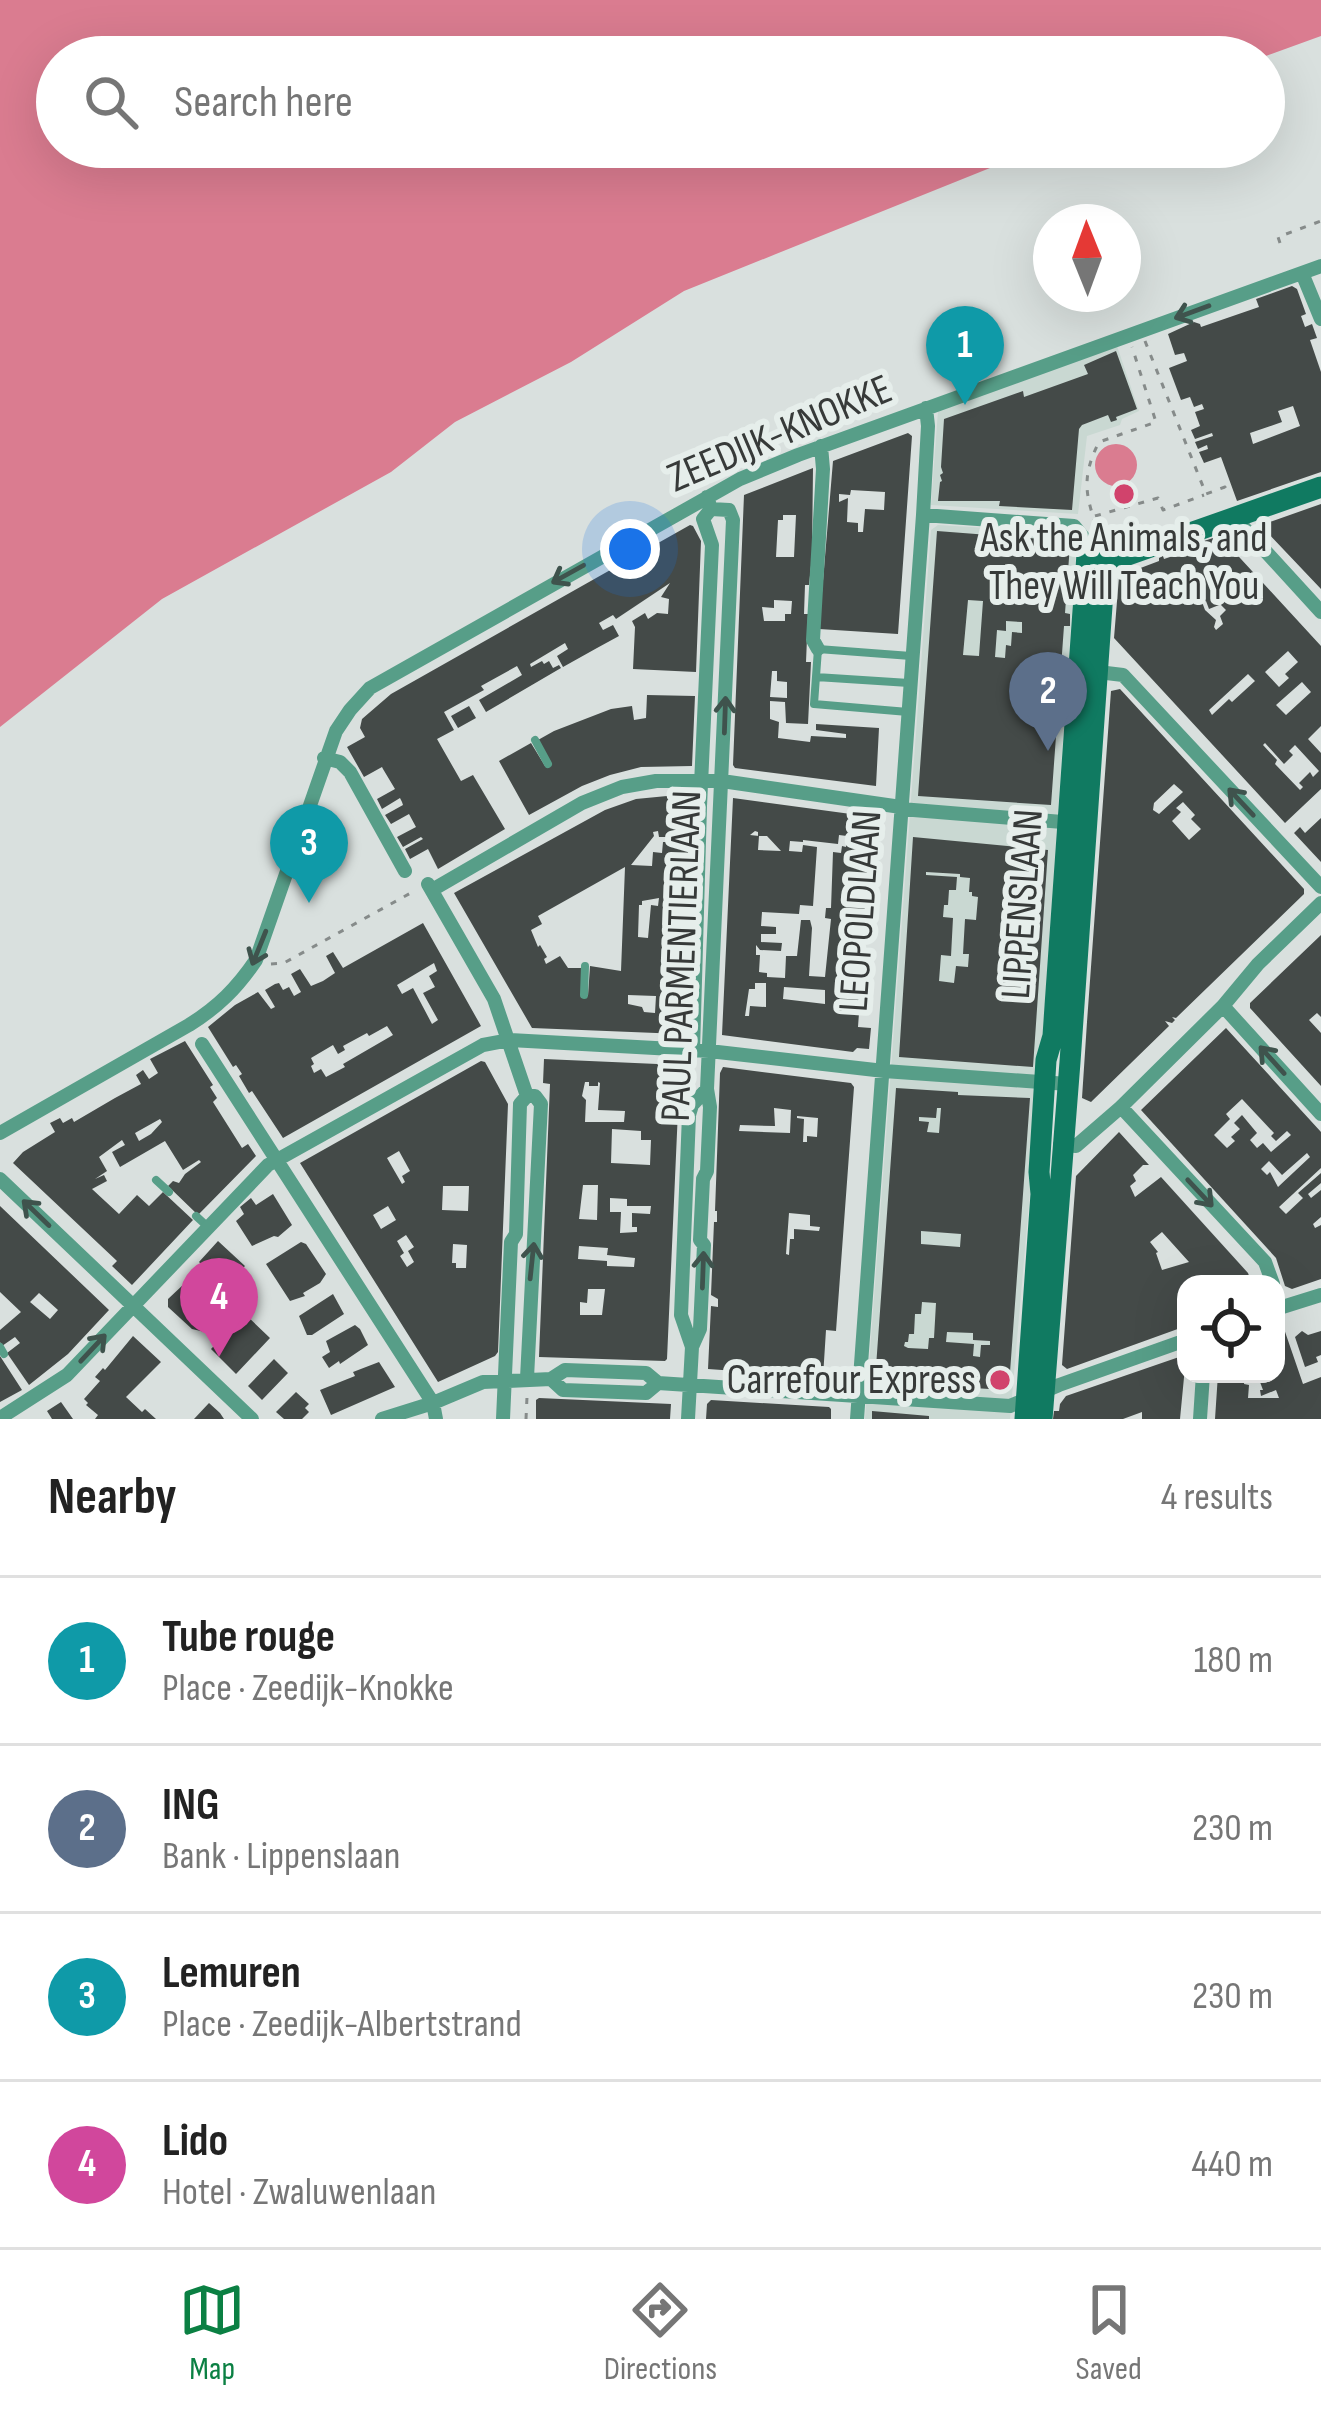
<!DOCTYPE html>
<html lang="en">
<head>
<meta charset="utf-8">
<style>
  :root { --surface:#fff; --page:#f2f2f2; --text:#222; --muted:#767676; --line:#e0e0e0; --accent:#0b8043 }
  body { margin:0; font-family:"Sofia Sans Condensed",sans-serif; background:var(--page); color:var(--text) }
  .controls { position:absolute; right:36px; bottom:36px; display:grid; overflow:hidden; border-radius:24px; box-shadow:0 12px 48px #0002 }
  .controls button { width:108px; height:108px; display:grid; place-items:center; padding:0; border:0; border-bottom:3px solid var(--line); background:var(--surface); color:var(--text); font:60px sans-serif }
  .compass { position:absolute; left:1033px; top:204px; width:108px; height:108px; border-radius:50%; background:var(--surface); box-shadow:0 12px 48px #0002; rotate:359deg }
  .you { position:absolute; left:630px; top:549px; width:42px; height:42px; margin:-30px; border:9px solid #fff; border-radius:50%; background:#1a73e8; box-shadow:0 0 0 18px #1a73e833 }
  .badge { display:grid; place-items:center; width:78px; height:78px; border-radius:50%; background:var(--accent); color:#fff; font-size:39px; font-weight:700 }
  .pin { position:absolute; translate:-50% -99px; filter:drop-shadow(0 3px 6px #0008) }
  .pin::after { content:''; position:absolute; top:63px; width:42px; height:36px; background:inherit; clip-path:polygon(0 0,100% 0,50% 100%) }
  .list { margin:0; padding:0; list-style:none }
  h2 { display:flex; justify-content:space-between; align-items:center; height:156px; margin:0; padding:0 48px; font-size:51px }
  h2 small { font-size:39px; font-weight:400; color:var(--muted) }
  .list li { display:grid; grid-template-columns:78px 1fr auto; gap:36px; align-items:center; box-sizing:border-box; height:168px; padding:0 48px; border-top:3px solid var(--line) }
  .list b { display:block; font-size:45px; white-space:nowrap }
  .list p { margin:0; font-size:39px; white-space:nowrap; color:var(--muted) }
  .list em { font-size:39px; font-style:normal; color:var(--muted) }
  .icon { flex:none; width:66px; height:66px; fill:none; stroke:currentColor; stroke-width:2; stroke-linecap:round; stroke-linejoin:round }
  .map { position:relative; flex:none; width:1321px; height:1419px; overflow:hidden }
  .search { position:absolute; background:var(--surface); box-shadow:0 12px 48px #0002; left:36px; right:36px; top:36px; height:132px; display:flex; align-items:center; gap:30px; box-sizing:border-box; padding:0 42px; border-radius:66px; color:var(--muted); font-size:45px }
  .sheet { height:828px; background:var(--surface) }
  nav { display:flex; justify-content:space-around; align-items:center; box-sizing:border-box; height:168px; border-top:3px solid var(--line); background:var(--surface); font-size:33px; color:var(--muted) }
  nav a { display:grid; justify-items:center; gap:6px }
  nav .on { color:var(--accent) }
  .map>svg:first-child { display:block }
</style>
</head>
<body>
<div class="map">
<svg width="1321" height="1419" viewBox="0 0 1321 1419">
  <rect width="100%" height="100%" fill="#d9e0de"/>
  <path fill="#c9d8d2" d="M1117,346L1139,411L1122,419L1120,425L1087,436L1078,514L931,505L938,411Z
    M938,525L1071,533L1077,538L1038,1102L1010,1419H865L931,530Z"/>
  <path fill="#da7c90" d="M0,0H1321V36L1263,57H57V147H1042L684,291L571,362L455,422L391,472L162,599L0,727Z
    M1095 465a21 21 0 1 1 42 0a21 21 0 1 1-42 0Z"/>
  <path fill="#444a48" fill-rule="evenodd" d="M1292,286L1297,289L1306,314L1301,316L1305,327L1312,324L1317,338L1310,340L1321,372V472L1237,501L1221,457L1204,463L1199,452L1208,449L1207,445L1198,449L1195,442L1213,436L1212,433L1195,439L1191,430L1200,426L1195,412L1204,409L1202,404L1194,407L1190,397L1181,400L1169,368L1187,361L1184,353L1175,355L1168,334L1194,322L1200,324L1201,327L1259,307L1256,299ZM1293,406L1300,426L1253,444L1250,433L1282,422L1278,411Z
    M1116,351L1137,409L1116,417L1117,420L1111,422L1108,415L1082,425L1079,429L1072,510L999,506L1000,501H938L940,482L942,481L940,475L943,473L941,467L944,419L1023,391L1024,397L1088,374L1084,365Z
    M908,433L912,436L898,634L819,629L833,461ZM851,490L885,492L884,510L865,509L863,532H858V523L847,522L848,498L839,502V494L850,495Z
    M813,468L812,556L809,585H805L804,614H808L806,662H811L808,724L786,723L785,702L770,701V719L779,722L778,738L810,742L811,736L846,738V734L816,730V724L879,728L876,786L735,768L733,765L744,495ZM783,515H796L794,557H776L778,520H783ZM774,600L792,601L791,614H785V621H764L762,607L774,608ZM772,671H777V681L787,682V698L770,697Z
    M1321,504V589L1263,528L1264,524Z
    M690,525L693,526L701,541L696,672L633,669L635,627L632,621L645,613L648,619L657,613L668,614L669,599L661,597L670,583L616,619L613,615L599,623L603,630L613,625L619,636L597,648L563,667L557,656L568,649L565,643L530,664L531,667L542,661L544,664L549,661L553,668L559,665L561,668L486,712L479,700L522,675L517,666L481,686L484,690L444,712L454,730L437,739L461,781L473,775L505,829L438,869L428,849L410,859L405,849L423,839L421,837L403,847L397,837L416,827L409,814L391,824L385,815L403,805L402,802L400,798L382,809L377,799L395,789L383,769L382,767L364,777L347,747L365,737L360,728L362,719L391,694Z
    M937,531L1067,541L1070,544L1065,613L1070,614V626H1064L1051,805L918,796ZM968,600L983,601L979,656L963,655ZM1006,621L1022,622V633L1012,632L1011,646L1006,645L1005,658L995,657L997,630L1006,631Z
    M1219,536L1226,537L1232,544L1229,546L1321,646V726L1308,739L1321,753V789L1285,823L1114,638L1119,577L1122,575L1159,561V558L1163,556L1164,559L1203,546L1201,542ZM1220,597L1221,605L1226,610L1220,616L1223,624L1216,630L1214,627L1216,620L1205,610L1202,602L1206,601L1209,609L1219,605L1217,598ZM1288,651L1298,662L1285,674L1289,678L1279,687L1265,672ZM1248,674L1255,681L1232,702L1229,699L1212,715L1209,710ZM1302,682L1311,692L1286,715L1276,705ZM1265,743L1284,764L1293,755L1289,751L1295,745L1319,771L1313,777L1310,772L1299,783L1303,787L1300,790L1275,764L1277,760L1263,745Z
    M1120,689L1304,889V894L1176,1018L1172,1017L1175,1020L1172,1023L1165,1021L1169,1026L1091,1102L1082,1098L1087,1022L1111,691ZM1174,784L1183,792L1159,814L1153,810L1154,803ZM1183,802L1195,815L1191,819L1201,829L1189,840L1172,821L1181,812L1176,808Z
    M647,695L695,696L692,766L641,767L610,775L582,786L529,815L499,761L531,743L545,766L551,763L538,740L554,731L611,709L632,706L634,720L646,718Z
    M469,706L476,718L458,728L451,716Z
    M667,796H687L690,800L681,1034L532,1028L454,893L605,810L636,799ZM658,831L659,837H667V842H663L662,853L653,852L652,866L631,865L654,836L653,832ZM625,867L621,971L590,966L588,996L581,995V968H568L560,956L546,964L544,959L547,957L540,945L538,947L531,930L542,924L538,916ZM659,898L658,906L651,905L648,938L638,937L639,905H642V901ZM628,995L656,996L655,1013L644,1012L642,1007L628,1004Z
    M733,798L873,817L858,1027L871,1028L869,1049L857,1048L853,1052L722,1035ZM755,831L758,832V836H767L781,851L758,850L759,836L750,835ZM839,835L847,836L846,847L842,846L841,853L833,852L831,908H826L825,918L831,919L825,977L809,976L812,928L810,920H801L797,956H786L785,978L767,977V973L759,972L760,955H756V945L760,950L781,951L782,943L761,942V934H776V927L761,926L762,912L799,914L800,905L813,906L817,847L803,845L802,852L789,851L790,841L803,842V840L838,844ZM755,983H766V1007L750,1006L749,1016H745L749,989H755ZM784,987L825,990V1004L783,999Z
    M1321,818V862L1294,833L1300,827L1305,833Z
    M913,837L1048,850L1033,1067L899,1057ZM926,872L960,874V877L970,878L969,892H972V896L978,897L976,920L965,919L963,954H969L968,967L956,966L954,983L939,981L941,955L951,956L953,918L943,917L944,905H948L949,890H956L957,877L926,875Z
    M423,923L481,1026L283,1138L252,1091L249,1093L239,1076L242,1074L236,1065L233,1067L208,1027L235,1005L258,992L271,1009L275,1007L265,990L275,984L279,983L283,990L289,987L294,996L301,992L291,974L300,969L311,986L323,981L335,973L326,956L333,952L343,968ZM434,963L437,971L429,976L435,987L423,993L438,1020L432,1024L413,988L402,994L397,985ZM387,1026L393,1035L343,1064L345,1067L326,1077L321,1069L314,1073L311,1066L314,1064L311,1058L333,1045L338,1054L345,1050L343,1046L367,1033L369,1036Z
    M1321,935V1017L1317,1013L1309,1020L1321,1033V1086L1250,1008V1003Z
    M1226,1028L1321,1132V1168L1279,1207L1286,1214L1303,1198L1298,1193L1321,1173V1183L1308,1194L1311,1198L1321,1190V1217L1313,1224L1315,1228L1321,1225V1279L1292,1289L1285,1286L1276,1258L1141,1110ZM1242,1099L1274,1133L1271,1136L1276,1141L1287,1131L1291,1135L1271,1152L1263,1143L1257,1148L1250,1140L1257,1133L1242,1115L1234,1123L1240,1129L1231,1137L1235,1141L1227,1148L1214,1135L1230,1119L1226,1114ZM1307,1153L1310,1157L1278,1187L1270,1172L1267,1175L1261,1169L1269,1161L1282,1175Z
    M185,1041L213,1085L210,1087L217,1098L213,1102L242,1148L248,1144L256,1156L198,1215L168,1186L173,1181L179,1183L185,1174L201,1162L199,1160L183,1170L165,1141L120,1167L112,1152L125,1145L122,1140L99,1157L107,1171L95,1179L104,1175L107,1181L92,1189L119,1214L137,1195L149,1206L163,1192L193,1220L132,1285L112,1266L117,1261L13,1163L23,1152L55,1132L50,1123L60,1118L63,1123L72,1118L74,1122L115,1098L141,1084L136,1075L143,1070L149,1079L158,1073L150,1059ZM160,1119L162,1122L151,1134L139,1141L135,1133Z
    M544,1059L680,1065L667,1359L665,1361L539,1357L550,1084L543,1083ZM585,1082H589V1086H598V1082L600,1083L598,1110L625,1111L624,1122H585L586,1100L582,1096ZM612,1129L641,1131V1140H651L650,1165L611,1163ZM583,1185H598L597,1220L579,1219ZM610,1198L627,1199V1206H651L650,1214L632,1213V1227H637V1232L620,1233L621,1212H610ZM579,1246L608,1248L607,1255L635,1258L634,1267L607,1266V1261L578,1259ZM588,1289H605L602,1315H580V1302L587,1303Z
    M481,1061L485,1062L508,1104L498,1352L495,1356L438,1382L300,1163ZM399,1151L410,1171L402,1176L405,1182L402,1184L387,1158ZM443,1186H469L468,1211L442,1210ZM388,1206L396,1220L381,1229L373,1215ZM406,1235L414,1247L408,1251L414,1262L407,1267L400,1256L404,1253L397,1241ZM453,1244L467,1245L466,1268H456V1263H452Z
    M723,1067L851,1083L854,1087L836,1331L826,1330L823,1377L708,1369L711,1306L718,1307V1299L711,1295L714,1222H717V1211H715L720,1073ZM774,1108L791,1110L790,1133L739,1131L740,1125L775,1126ZM797,1116L818,1118L817,1137L807,1136V1142H803L804,1119L797,1118ZM789,1213L810,1215V1226L820,1227L819,1231L794,1229V1239H790L789,1255L786,1254Z
    M896,1088L958,1092V1095L1030,1098L1009,1386L1004,1390L915,1384V1390L905,1389V1383L875,1381ZM937,1108H941L939,1133L927,1132L929,1122L919,1121V1117L936,1118ZM921,1231L961,1234L960,1247L921,1244ZM922,1302L936,1303L934,1338H929L928,1349L908,1348L904,1346L905,1342H908L909,1334H914L915,1314H921ZM947,1332L973,1333V1340L990,1341V1345H981L980,1357L973,1356L974,1344L946,1342Z
    M1119,1132L1149,1165H1143L1133,1175L1136,1181L1130,1186L1135,1197L1161,1177L1248,1273L1252,1284H1186V1326L1067,1369L1062,1365L1076,1176ZM1162,1232L1189,1262L1162,1270L1156,1253L1158,1252L1150,1242Z
    M273,1194L292,1225L278,1237L274,1236L252,1246L236,1221L244,1214L240,1207L251,1198L256,1205Z
    M0,1206L109,1310L68,1354L29,1385L7,1353L20,1343L15,1337L2,1346L0,1342V1330L21,1312L0,1292ZM39,1293L58,1310L50,1319L30,1302Z
    M218,1241L245,1266L225,1287L199,1262Z
    M301,1242L306,1244L326,1274L320,1283L303,1293L305,1296L290,1301L266,1264Z
    M184,1284L216,1313L205,1332L192,1329L168,1307V1299Z
    M333,1294L344,1314L312,1335H307L299,1316Z
    M245,1314L270,1338L236,1374L211,1349Z
    M1282,1323L1303,1384L1321,1377V1419H1215L1218,1374H1245L1244,1384L1249,1385L1248,1398H1279L1276,1390L1261,1396L1260,1390H1263L1257,1374H1276V1325Z
    M355,1325L360,1329L368,1345L340,1364L339,1361L329,1368L322,1357L330,1352L326,1341Z
    M1302,1331L1308,1335L1321,1331V1355L1316,1357L1318,1362L1305,1367L1295,1337Z
    M133,1336L161,1362L126,1397L142,1412L145,1409L156,1419H95L98,1415L86,1405L88,1403L84,1399L100,1381L95,1377L103,1368L105,1370Z
    M0,1356L22,1390L0,1402Z
    M1182,1356L1185,1367L1180,1419H1142V1412L1123,1419H1053L1054,1411H1059L1060,1404L1066,1396Z
    M274,1359L288,1373L262,1400L248,1386Z
    M379,1362L395,1387L331,1415L320,1390L355,1376L353,1372Z
    M296,1392L309,1404L305,1408L309,1412L302,1419H284L276,1412Z
    M539,1398L671,1404L670,1419H536V1400Z
    M711,1400L829,1407L831,1409V1419H706L707,1404Z
    M61,1402L73,1419H52L47,1411Z
    M209,1403L220,1413L224,1419H194Z
    M872,1411L929,1416V1419H872Z"/>
  <g fill="none" stroke-linecap="round" stroke-linejoin="round">
    <path stroke="#868b8a" stroke-width="3" stroke-dasharray="6 9" stroke-linecap="butt" d="M1280,243L1278,237L1321,221
      M1145,341L1206,494L1225,487L1227,493
      M1095,516L1158,498L1163,510L1204,495
      M1101,539C1087,500 1079,481 1099,442L1156,422L1132,347
      M271,964L284,963L416,890
      M526,1419L527,1397"/>
    <path stroke="#579e88" stroke-width="8" d="M816,677L909,683
      M908,712L814,704L818,649L911,656
      M535,740L548,764
      M584,995L585,966
      M156,1180L169,1192
      M196,1216L208,1227
      M0,1347L4,1354"/>
    <path stroke="#579e88" stroke-width="14" d="M1302,273L1321,319
      M923,515L1074,526L1083,537L1087,554
      M1236,519L1321,612
      M818,649L813,640L823,469L821,446
      M1098,672L1123,675L1321,887
      M324,758L340,762L350,772L405,871
      M901,809L1075,823
      M428,884L494,999L527,1096H535L541,1104L527,1378
      M432,890L582,803L622,787L656,781H722L901,807
      M1223,1006L1321,1114
      M202,1044L433,1403L436,1419
      M693,1051L700,806L712,545L703,519L711,509
      M1121,1107L1265,1262L1273,1284
      M0,1133L189,1025C218,1007 237,988 256,960L336,731L350,710L370,688L740,479L798,455L1321,266
      M1060,1145L1076,1146L1121,1107L1223,1006L1258,964L1321,903
      M0,1179L252,1419
      M1276,1309L1321,1295
      M692,1347L681,1315L689,1115L692,1105L707,1089
      M551,1379L563,1390L646,1393L658,1383
      M0,1418L67,1375L268,1165L483,1045L510,1040L709,1051L884,1071L1068,1084
      M382,1419L433,1403L483,1382L551,1379L565,1370L646,1373L658,1383L1010,1406L1059,1385L1186,1340
      M503,1419L511,1242L516,1234L520,1104L527,1096
      M688,1419L692,1347L700,1329L704,1245L700,1240L703,1179L707,1171L710,1107L707,1089L733,520L729,510L711,509L707,497
      M857,1419L923,515L928,426L926,408
      M1200,1419L1203,1374"/>
    <path stroke="#107a61" stroke-width="21" d="M1105,563L1321,487
      M1025,1419L1041,1194L1039,1172L1046,1060L1053,1036L1055,1006L1087,554L1098,555L1105,563L1070,1062L1042,1419"/>
  </g>
  <defs><path id="oneway-shaft" d="M-6 0H5M1.5-3L5.5 0L1.5 3" fill="none" stroke-width="1.6" stroke-linecap="round" stroke-linejoin="round" transform="scale(3)"/></defs>
  <g stroke="#3f534d">
    <use href="#oneway-shaft" transform="translate(1192 312) rotate(160)"/>
    <use href="#oneway-shaft" transform="translate(568 574) rotate(151)"/>
    <use href="#oneway-shaft" transform="translate(725 715) rotate(-88)"/>
    <use href="#oneway-shaft" transform="translate(1241 802) rotate(-133)"/>
    <use href="#oneway-shaft" transform="translate(259 948) rotate(112)"/>
    <use href="#oneway-shaft" transform="translate(1272 1060) rotate(-132)"/>
    <use href="#oneway-shaft" transform="translate(1200 1193) rotate(47)"/>
    <use href="#oneway-shaft" transform="translate(36 1213) rotate(-136)"/>
    <use href="#oneway-shaft" transform="translate(532 1261) rotate(-84)"/>
    <use href="#oneway-shaft" transform="translate(703 1270) rotate(-88)"/>
    <use href="#oneway-shaft" transform="translate(93 1348) rotate(-47)"/>
  </g>
  <g fill="#d1436c" stroke="#e6eeeb" stroke-width="4.5">
    <circle cx="1124" cy="494" r="12"/>
    <circle cx="1000" cy="1380" r="12"/>
  </g>
  <g text-anchor="middle" dominant-baseline="central" stroke-width="12" stroke-linejoin="round" paint-order="stroke">
    <g font-size="42" fill="#373a39" stroke="#e6eeeb">
      <text transform="translate(780 434) rotate(-23)">ZEEDIJK-KNOKKE</text>
      <text transform="translate(1023 904) rotate(-86)">LIPPENSLAAN</text>
      <text transform="translate(861 911) rotate(-86)">LEOPOLDLAAN</text>
      <text transform="translate(682 956) rotate(-88)">PAUL PARMENTIERLAAN</text>
    </g>
    <g font-size="42" fill="#373a39" stroke="#e6eeeb">
      <text x="1124" y="538">Ask the Animals, and<tspan x="1124" dy="48">They Will Teach You</tspan></text>
      <text x="976" y="1380" text-anchor="end">Carrefour Express</text>
    </g>
  </g>
</svg>
<div class="controls">
<button><svg class="icon" aria-label="locate" viewBox="0 0 24 24"><circle cx="12" cy="12" r="6"/><path d="M12 2v4M12 18v4M2 12h4M18 12h4"/></svg></button>
</div>
<svg class="compass" viewBox="-18 -18 36 36"><path d="M0-13l5 13h-10z" fill="#e53935"/><path d="M0 13l5-13h-10z" fill="#767676"/></svg>
<div class="you"></div>
<div class="pin badge" style="left:965px;top:405px;background:#0f9aa8">1</div>
<div class="pin badge" style="left:1048px;top:751px;background:#5c6f8a">2</div>
<div class="pin badge" style="left:309px;top:903px;background:#0f9aa8">3</div>
<div class="pin badge" style="left:219px;top:1357px;background:#d1479c">4</div>
<div class="search"><svg class="icon" aria-label="search" viewBox="0 0 24 24"><circle cx="10" cy="10" r="6"/><path d="M15 15l6 6"/></svg>Search here</div>
</div>
<section class="sheet">
<h2>Nearby<small>4 results</small></h2>
<ul class="list">
<li><span class="badge" style="background:#0f9aa8">1</span><div><b>Tube rouge</b><p>Place · Zeedijk-Knokke</p></div><em>180 m</em></li>
<li><span class="badge" style="background:#5c6f8a">2</span><div><b>ING</b><p>Bank · Lippenslaan</p></div><em>230 m</em></li>
<li><span class="badge" style="background:#0f9aa8">3</span><div><b>Lemuren</b><p>Place · Zeedijk-Albertstrand</p></div><em>230 m</em></li>
<li><span class="badge" style="background:#d1479c">4</span><div><b>Lido</b><p>Hotel · Zwaluwenlaan</p></div><em>440 m</em></li>
</ul>
</section>
<nav>
<a class="on"><svg class="icon" aria-label="map" viewBox="0 0 24 24"><path d="M3 6l6-2 6 2 6-2v14l-6 2-6-2-6 2zM9 4v14M15 6v14"/></svg>Map</a>
<a><svg class="icon" aria-label="directions" viewBox="0 0 24 24"><path d="M12 3l9 9-9 9-9-9zM9 14v-3h6M13 9l2 2-2 2"/></svg>Directions</a>
<a><svg class="icon" aria-label="saved" viewBox="0 0 24 24"><path d="M7 4h10v16l-5-4-5 4z"/></svg>Saved</a>
</nav>
</body>
</html>
